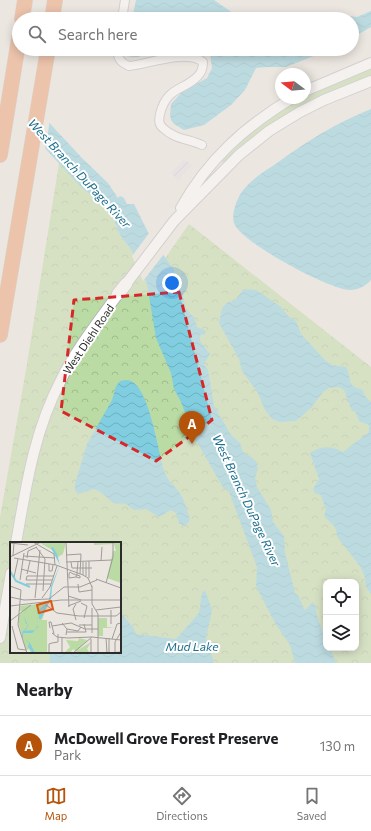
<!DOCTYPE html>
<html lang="en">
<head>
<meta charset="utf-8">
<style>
  :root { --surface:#fff; --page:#f2f2f2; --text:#202124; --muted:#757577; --line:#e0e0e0; --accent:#b45309 }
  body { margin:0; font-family:Commissioner,sans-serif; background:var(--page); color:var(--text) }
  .controls { position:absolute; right:12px; bottom:12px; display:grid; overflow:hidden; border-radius:8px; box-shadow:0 2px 10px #0003 }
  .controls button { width:36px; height:36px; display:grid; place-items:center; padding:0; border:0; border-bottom:1px solid var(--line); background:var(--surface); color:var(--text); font:20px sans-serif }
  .compass { position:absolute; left:275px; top:68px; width:36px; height:36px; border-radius:50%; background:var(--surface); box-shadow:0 2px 10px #0003; rotate:286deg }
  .you { position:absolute; left:172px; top:283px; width:14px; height:14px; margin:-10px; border:3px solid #fff; border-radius:50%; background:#1a73e8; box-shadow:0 0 0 6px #1a73e833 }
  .badge { display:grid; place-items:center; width:26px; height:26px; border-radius:50%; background:var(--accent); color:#fff; font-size:13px; font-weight:700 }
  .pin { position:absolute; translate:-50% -33px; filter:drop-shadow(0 1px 2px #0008) }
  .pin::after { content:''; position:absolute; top:21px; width:14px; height:12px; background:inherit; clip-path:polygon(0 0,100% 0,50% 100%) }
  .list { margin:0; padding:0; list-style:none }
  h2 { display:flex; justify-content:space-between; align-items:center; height:52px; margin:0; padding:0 16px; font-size:17px }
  h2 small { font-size:13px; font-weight:400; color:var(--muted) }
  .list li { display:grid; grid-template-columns:26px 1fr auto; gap:12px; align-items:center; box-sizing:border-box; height:60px; padding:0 16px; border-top:1px solid var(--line) }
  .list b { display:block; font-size:15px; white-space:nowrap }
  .list p { margin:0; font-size:13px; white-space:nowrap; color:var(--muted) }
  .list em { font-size:13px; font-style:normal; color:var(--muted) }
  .icon { flex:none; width:22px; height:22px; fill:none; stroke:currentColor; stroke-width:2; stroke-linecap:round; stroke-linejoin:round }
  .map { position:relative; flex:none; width:371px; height:663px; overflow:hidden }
  .search { position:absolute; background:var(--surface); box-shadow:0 2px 10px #0003; left:12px; right:12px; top:12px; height:44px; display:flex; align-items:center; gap:10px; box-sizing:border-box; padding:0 14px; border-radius:22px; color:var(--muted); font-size:15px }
  .sheet { height:112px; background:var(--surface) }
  nav { display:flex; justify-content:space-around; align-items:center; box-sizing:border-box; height:56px; border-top:1px solid var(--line); background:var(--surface); font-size:11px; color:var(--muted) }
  nav a { display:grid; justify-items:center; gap:2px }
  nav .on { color:var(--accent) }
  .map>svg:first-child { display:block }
</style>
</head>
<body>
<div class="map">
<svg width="371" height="663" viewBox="0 0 371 663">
  <defs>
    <pattern id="industrial-furrows" width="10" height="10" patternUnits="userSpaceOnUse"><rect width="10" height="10" fill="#e0dfe5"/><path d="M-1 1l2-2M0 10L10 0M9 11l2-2" fill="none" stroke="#c0c0c5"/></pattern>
    <pattern id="park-crowns" width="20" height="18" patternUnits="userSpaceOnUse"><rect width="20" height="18" fill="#badba3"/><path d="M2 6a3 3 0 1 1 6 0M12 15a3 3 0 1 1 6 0" fill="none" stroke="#a0bc8c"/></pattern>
    <pattern id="water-waves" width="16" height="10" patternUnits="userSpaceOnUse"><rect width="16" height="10" fill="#80cee0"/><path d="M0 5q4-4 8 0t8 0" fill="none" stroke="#6fb1c0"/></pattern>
  </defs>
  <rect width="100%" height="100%" fill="#ece6e0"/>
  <path fill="url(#industrial-furrows)" d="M184,159L192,165L178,181L171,173Z"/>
  <path fill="#badba3" d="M371,69V76C318,97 268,125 225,162H221L260,124L294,102Z"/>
  <path fill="url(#park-crowns)" fill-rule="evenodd" d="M59,163L109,208L120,235L132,251L147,284L189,224L371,367V663H0V517L26,370ZM11,543H120V652H11ZM326,582H356V648H326Z"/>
  <path fill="url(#water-waves)" d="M136,0H214L230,11L238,19H132Z
    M371,11V27L352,38V19H315L328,13L357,17Z
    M126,49H331L286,67H267L256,68L245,90L231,105L204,125L184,130L174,124L171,120L170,115L171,104L182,92L207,78L212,68L210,53C198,46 164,49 151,53C142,55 135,60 126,55Z
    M0,70L82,158L108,183L118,198L120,196L124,198L127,204H134L149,234L174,270L175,282L183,295L186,310L194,317L197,327L206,331L205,334L200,335V341L210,354L204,364L208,370L214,406L231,435L240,443L243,452L255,460L258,468L255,478L257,487L271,510L273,522L284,536L285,553L295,593C301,597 301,604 305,610L313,602L315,605C316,620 326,634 326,648H330L336,663H295L290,645L275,623L256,586L257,567L228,489H224L194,437L181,402L174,389L171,373L156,338L147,284L132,251L120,235L109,208L82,188L0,100Z
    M371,109V280C366,286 358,290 350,290C330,290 240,242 234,223C231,214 237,197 244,189C253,178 265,171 277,163C307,141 336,123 371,109Z
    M244,289L256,290L281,307L289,317L294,319L297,323L301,334L325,360L332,365L346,367C353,380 345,385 363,390L364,395L371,402V594L366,587L365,577L360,566L338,538L335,527L324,516L326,510L321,495L315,493L313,489L319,479L310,453C322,445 331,446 343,452L369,432V425L359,421L356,413L351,409L344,390L339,387L329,388L323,392L311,408L296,421L280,422L272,419L265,410L258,393L242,371L239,359L219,323L222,308L228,302L234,301Z
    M126,380C150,379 158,458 166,475C169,482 175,486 179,492C185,500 187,511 190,520L186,525L183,526L179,523L176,513L171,510L159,517L146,509L134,510L126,504L113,503L102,493L94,489L78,494L75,490V484L87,444L112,400L116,386L120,381Z
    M205,590L212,610L206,638L214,663H50L49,652H120V612L133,627L136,634L176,639L199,613L202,593Z"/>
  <path fill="#ece6e0" d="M0,68L50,120L45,150L0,103Z
    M150,232L164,254L143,281L132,256Z"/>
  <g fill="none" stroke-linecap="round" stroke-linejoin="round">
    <defs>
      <path id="minor" d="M122,19L125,0
        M117,49C118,59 120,62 129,66C148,64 187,49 203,62C203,68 202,72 198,76C184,91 167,86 160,114C159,119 158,124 163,128C174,139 189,139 202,145"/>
      <path id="tertiary" d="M305,91L371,63
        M181,208C208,159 245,127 292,98
        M126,284L174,221L239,155L269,131L300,112L324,100L371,81
        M16,543C26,487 34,431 61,380C76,349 98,322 118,294
        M0,638L11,573"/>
      <path id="secondary" d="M118,294L126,284"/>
      <path id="motorway" d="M22,19L25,0
        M52,19L55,0
        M0,155L19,38
        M0,335L48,49"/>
    </defs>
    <use href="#minor" stroke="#b3b6be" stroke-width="10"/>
    <use href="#tertiary" stroke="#b3b6be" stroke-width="12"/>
    <use href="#secondary" stroke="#b3b6be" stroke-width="14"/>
    <use href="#motorway" stroke="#c4c4c4" stroke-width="16"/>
    <use href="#minor" stroke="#fff" stroke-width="8"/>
    <use href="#tertiary" stroke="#fff" stroke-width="10"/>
    <use href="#secondary" stroke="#fff" stroke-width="12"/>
    <use href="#motorway" stroke="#eb996b" stroke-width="15"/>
  </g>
  <path d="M0 0H371V663H0ZM179,292L212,420L156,461L61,411L74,300Z" fill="#ece6e0" fill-opacity=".55" fill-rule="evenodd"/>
  <path fill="none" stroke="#d62828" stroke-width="3" stroke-dasharray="8 5" stroke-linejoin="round" d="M179,292L212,420L156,461L61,411L74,300Z"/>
  <g text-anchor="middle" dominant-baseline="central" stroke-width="4" stroke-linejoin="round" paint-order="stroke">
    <g font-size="11" fill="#2c2c2c" stroke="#fff">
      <text transform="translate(88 339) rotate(-56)">West Diehl Road</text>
    </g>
    <g font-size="12" font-style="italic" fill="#1e6f8d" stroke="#fff">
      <text transform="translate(80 173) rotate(47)">West Branch DuPage River</text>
      <text transform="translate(247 500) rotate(65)">West Branch DuPage River</text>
      <text x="192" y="646">Mud Lake</text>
    </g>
  </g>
  <g transform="translate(10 542)">
    <rect width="111" height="111" fill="#ece6e0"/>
    <path d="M69,96L77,98L68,108L81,100L77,107L80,111H68L63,107L60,111H54L60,105L56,98L68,99Z" fill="#badba3"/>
    <path d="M56,0L53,12L48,15L44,9L30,1ZM84,0H111V41L97,36L103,9H106L104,2L84,3ZM38,61L32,78H37V111H21L19,107L16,108L9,83V73L14,69H9L10,64ZM88,76H97V85L105,86H93V94H88Z" fill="#badba3"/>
    <path d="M30,0L43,5L47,12L50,23L42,45L41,57L31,77H29V72L35,65L27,72L28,85L22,91H13V96L20,101L25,111H23L18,105L19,101L12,95V91L13,89L18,85L17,84L18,82H16L14,74L16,67L17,65L14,74L18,84L17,87L14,89L25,88L28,83L27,70L39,58L41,44L50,23L41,6L43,5Z" fill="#80cee0"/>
    <path fill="none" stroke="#80cee0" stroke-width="2" d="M0,29L6,39L20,45"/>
    <path fill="none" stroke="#9f9c98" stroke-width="1" d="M23,0L44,12L45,23M56,0L59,65M0,1L18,3M26,5L35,17L33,49M56,13L71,12L70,32M3,14L4,1M14,14L45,16M0,15L31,0M4,16L46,23L73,33L78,36L82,45M17,16L18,9L27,5M91,19L92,5M56,20L102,18M61,20L62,26H82M39,22V29H42L43,23M11,27L26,31M17,32L20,19M73,33V20M76,34V20M4,35L8,17M66,35L70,36V34L67,33H66L64,32H63L60,30L59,32V36L66,35L67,33V30L68,20M79,36V19M86,37L111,46M10,38L14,11M42,38H16L17,34H44M96,41L103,15V0M16,42H41M68,42L69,50L82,48M0,44L11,48L8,83L17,111M82,44V62L88,72V111M58,54L71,58M0,55L14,58L39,57L54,45H70L87,38M25,56L30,8M32,56L40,45L47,24M71,61L77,64L74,76M66,62L63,67L66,78M36,63L47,71L69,74H106L111,70M0,64L51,58H111M58,64L71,59M86,68L111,65M101,68V82M0,79L21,63M52,81L57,87L56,93M69,83H82M2,84L8,107L16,108M42,84L61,81L75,87H88M40,86L39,80H41L44,92M57,87L68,89L71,85M57,90H76L74,82M42,91L47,95L58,96L82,95L111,98M82,91V66M52,95V111M96,96L97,111M99,96V111M102,97L107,82L111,81M42,101L48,100V92M39,111V102L42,101M63,111L82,95M81,111V97M99,111L111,110M105,111V100L111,90"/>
    <path fill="#df570e" fill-opacity="0.15" stroke="#df570e" stroke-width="2" d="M41,59L43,67L29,71L27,63Z"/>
    <rect width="111" height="111" fill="none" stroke="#2c2c2c" stroke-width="2"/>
  </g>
</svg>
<div class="controls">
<button><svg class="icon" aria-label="locate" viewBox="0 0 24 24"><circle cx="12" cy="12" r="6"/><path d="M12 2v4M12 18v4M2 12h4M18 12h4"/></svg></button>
<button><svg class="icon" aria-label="layers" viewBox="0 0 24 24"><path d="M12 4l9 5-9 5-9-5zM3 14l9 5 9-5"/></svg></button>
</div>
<svg class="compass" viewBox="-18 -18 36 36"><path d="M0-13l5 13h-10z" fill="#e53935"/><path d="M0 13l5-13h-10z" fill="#757577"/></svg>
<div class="you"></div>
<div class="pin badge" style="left:192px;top:444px">A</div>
<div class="search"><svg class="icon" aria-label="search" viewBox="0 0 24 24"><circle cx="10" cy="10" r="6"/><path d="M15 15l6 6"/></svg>Search here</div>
</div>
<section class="sheet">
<h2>Nearby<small></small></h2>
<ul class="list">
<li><span class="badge">A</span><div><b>McDowell Grove Forest Preserve</b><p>Park</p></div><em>130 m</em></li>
</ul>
</section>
<nav>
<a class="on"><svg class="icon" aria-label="map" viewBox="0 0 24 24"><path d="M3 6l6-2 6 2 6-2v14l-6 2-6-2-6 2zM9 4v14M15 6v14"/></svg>Map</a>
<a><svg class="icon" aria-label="directions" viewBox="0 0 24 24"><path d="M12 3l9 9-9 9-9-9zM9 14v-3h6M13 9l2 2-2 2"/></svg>Directions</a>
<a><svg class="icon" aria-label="saved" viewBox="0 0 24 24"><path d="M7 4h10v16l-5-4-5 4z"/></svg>Saved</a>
</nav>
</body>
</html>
